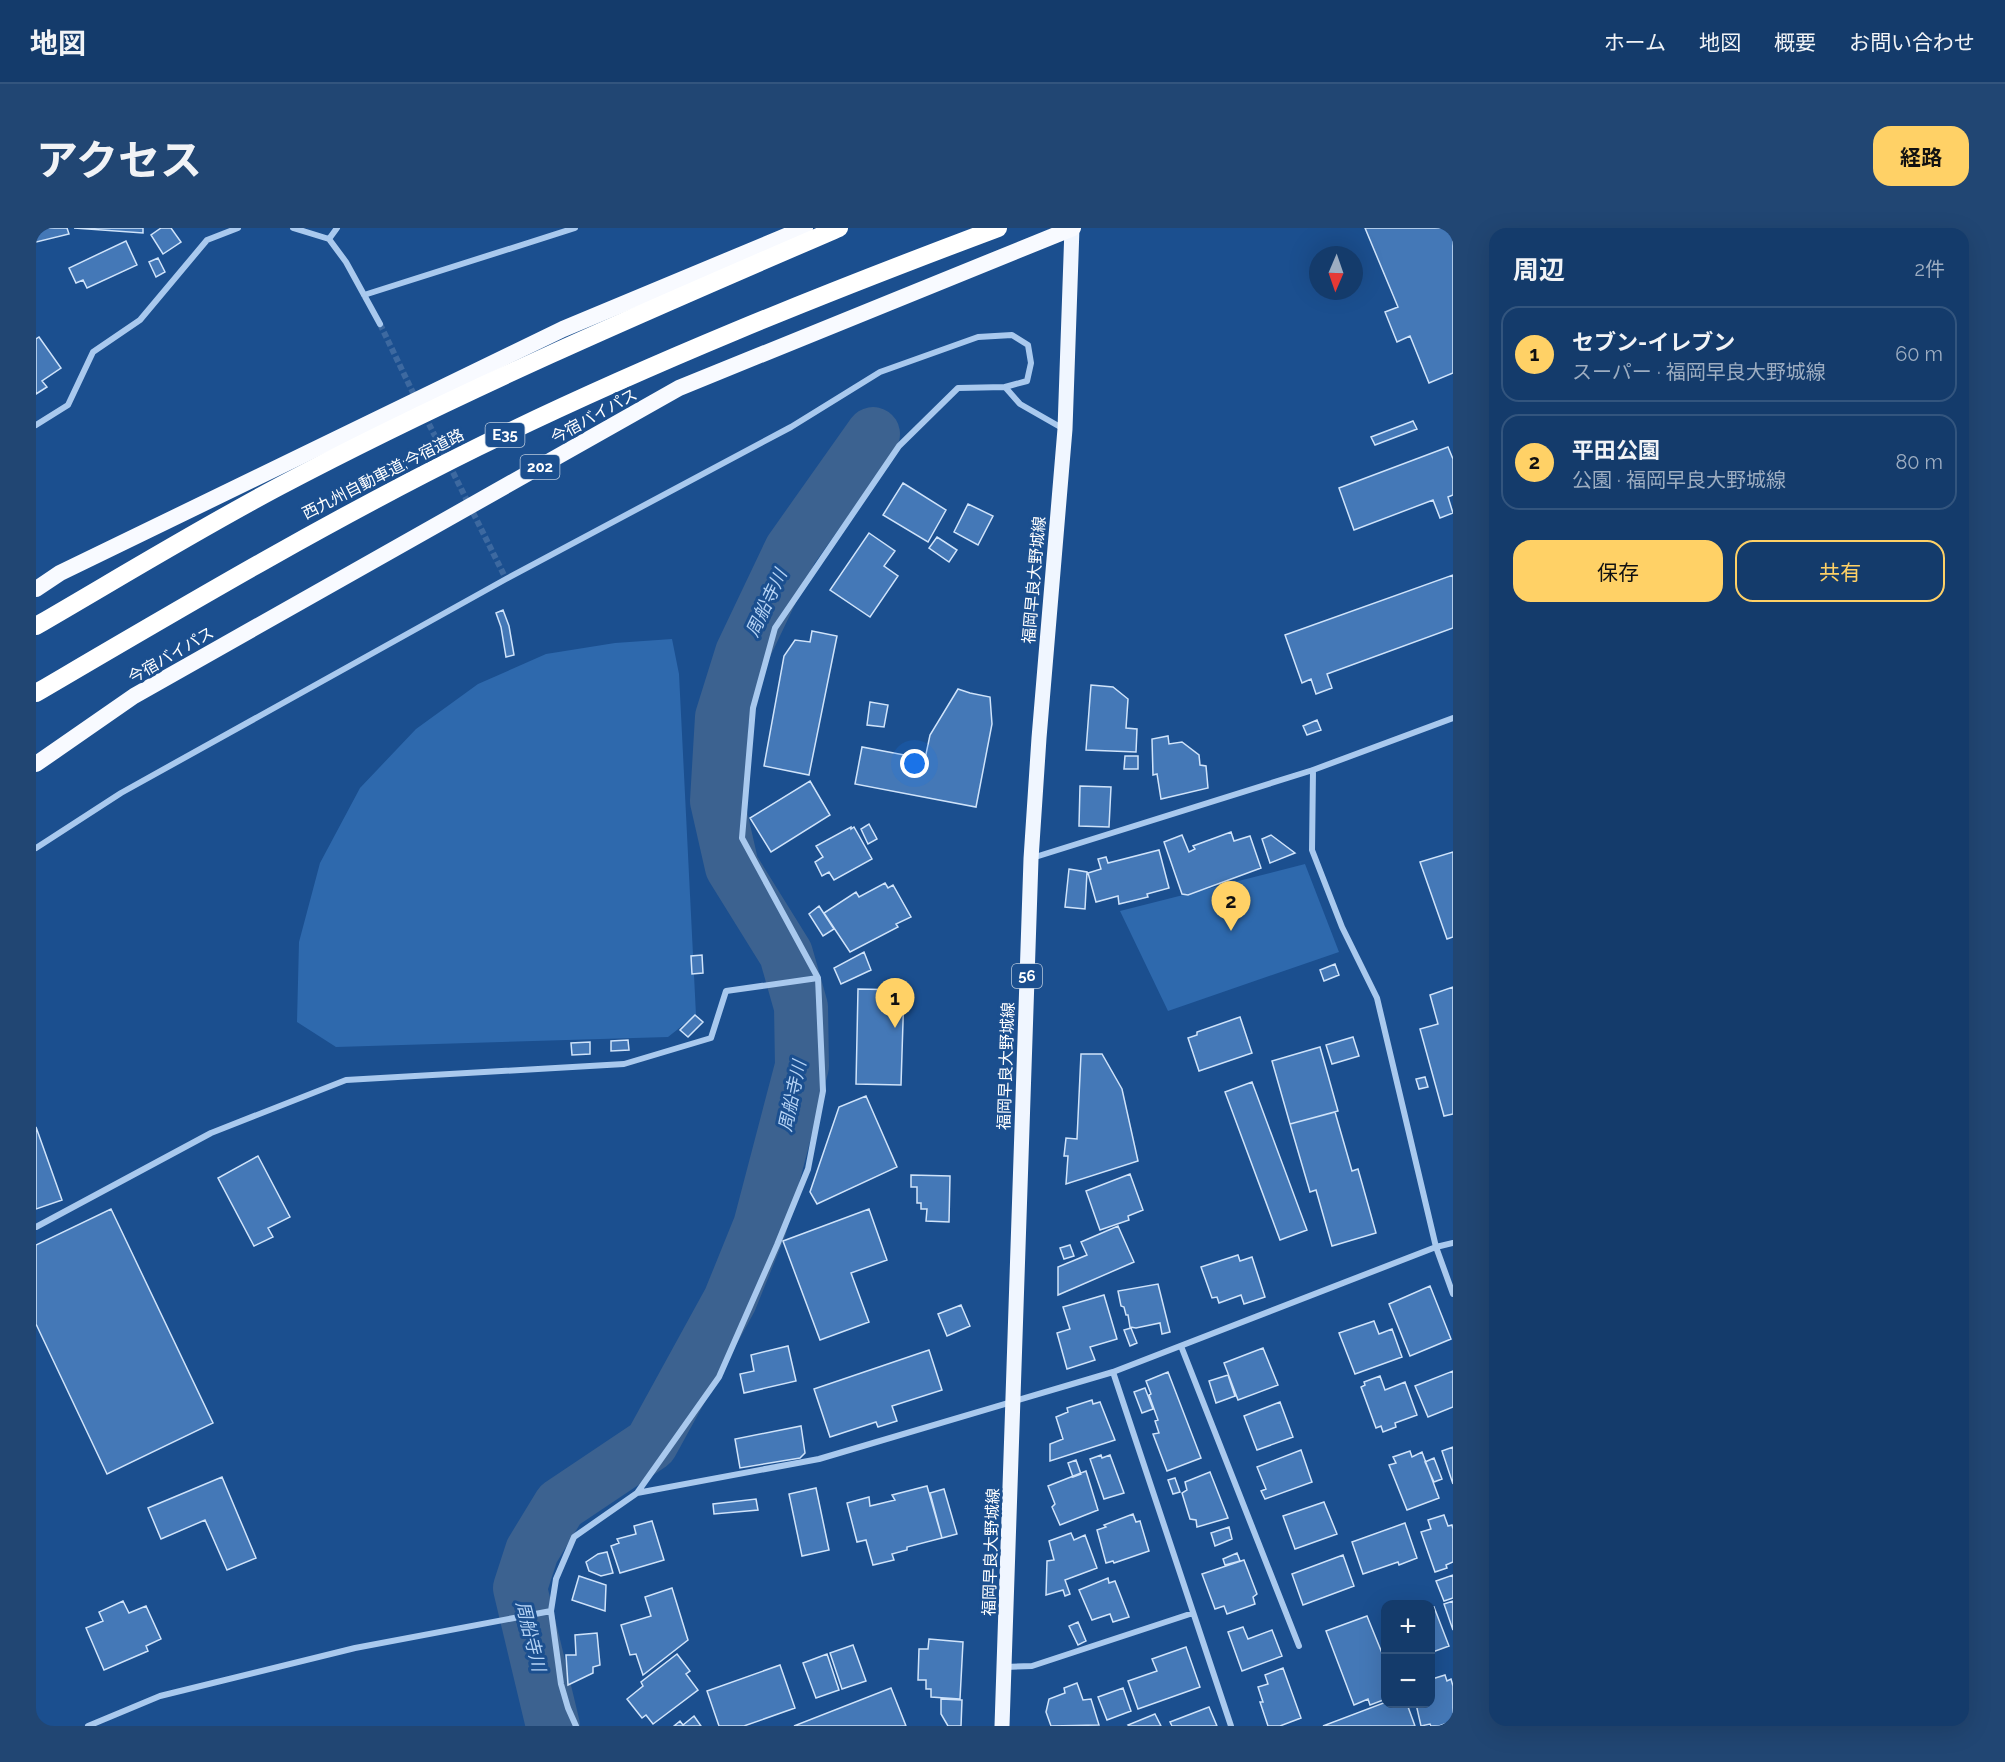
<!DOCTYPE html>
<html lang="ja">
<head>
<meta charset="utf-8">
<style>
  :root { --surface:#143b6b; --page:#214673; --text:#f1f3f6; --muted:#9dadc1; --line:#33557e; --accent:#ffd166 }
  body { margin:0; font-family:Raleway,"Noto Sans JP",sans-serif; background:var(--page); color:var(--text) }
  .controls { position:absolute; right:18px; bottom:18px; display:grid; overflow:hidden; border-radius:12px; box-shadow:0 6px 24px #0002 }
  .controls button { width:54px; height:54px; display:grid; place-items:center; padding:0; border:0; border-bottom:2px solid var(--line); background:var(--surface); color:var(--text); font:30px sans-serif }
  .compass { position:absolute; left:1273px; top:18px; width:54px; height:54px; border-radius:50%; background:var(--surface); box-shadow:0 6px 24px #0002; rotate:182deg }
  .you { position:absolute; left:879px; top:536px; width:21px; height:21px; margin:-15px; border:4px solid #fff; border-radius:50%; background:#1a73e8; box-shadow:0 0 0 9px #1a73e833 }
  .badge { display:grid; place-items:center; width:39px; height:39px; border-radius:50%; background:var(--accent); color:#111; font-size:20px; font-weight:700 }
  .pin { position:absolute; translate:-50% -50px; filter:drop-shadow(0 2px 3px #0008) }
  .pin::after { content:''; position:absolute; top:32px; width:21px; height:18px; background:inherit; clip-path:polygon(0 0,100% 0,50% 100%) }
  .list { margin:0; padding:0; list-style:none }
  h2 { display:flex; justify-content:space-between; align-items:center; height:78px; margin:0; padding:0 24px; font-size:26px }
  h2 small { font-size:20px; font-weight:400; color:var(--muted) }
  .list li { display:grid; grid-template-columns:39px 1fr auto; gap:18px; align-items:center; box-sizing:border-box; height:96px; margin:0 12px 12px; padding:0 12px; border:2px solid var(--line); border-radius:18px }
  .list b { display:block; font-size:22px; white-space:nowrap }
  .list p { margin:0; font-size:20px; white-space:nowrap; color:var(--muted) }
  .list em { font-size:20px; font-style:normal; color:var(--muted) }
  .actions { display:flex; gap:12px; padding:18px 24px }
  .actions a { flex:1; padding:14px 0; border:2px solid var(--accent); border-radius:18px; text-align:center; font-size:21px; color:var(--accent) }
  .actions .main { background:var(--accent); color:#111 }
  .map { position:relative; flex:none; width:1417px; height:1498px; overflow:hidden; border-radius:18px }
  header { display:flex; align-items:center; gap:36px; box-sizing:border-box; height:84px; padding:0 30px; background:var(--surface); border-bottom:2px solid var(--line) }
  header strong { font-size:28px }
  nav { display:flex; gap:33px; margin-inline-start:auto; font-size:21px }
  .intro { display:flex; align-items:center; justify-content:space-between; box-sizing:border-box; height:144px; padding:0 36px }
  h1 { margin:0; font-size:42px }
  .button { padding:15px 27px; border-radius:18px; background:var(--accent); color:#111; font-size:21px; font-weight:700 }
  main { display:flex; gap:36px; padding:0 36px }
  aside { flex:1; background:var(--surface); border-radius:18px; box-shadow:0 6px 24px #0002 }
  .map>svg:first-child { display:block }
</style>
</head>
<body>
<header>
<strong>地図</strong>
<nav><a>ホーム</a><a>地図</a><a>概要</a><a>お問い合わせ</a></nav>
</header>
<div class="intro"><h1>アクセス</h1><a class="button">経路</a></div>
<main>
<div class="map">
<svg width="1417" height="1498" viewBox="0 0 1417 1498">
  <rect width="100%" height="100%" fill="#1b4f8f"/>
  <path fill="#2e69ad" d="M636,411L643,446L660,787L632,809L300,819L261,794L263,714L284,635L324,560L380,501L442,456L510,426L579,415Z
    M1269,636L1303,724L1132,783L1084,683Z"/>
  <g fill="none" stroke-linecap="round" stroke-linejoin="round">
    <path stroke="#3c6290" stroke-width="54" d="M517,1498L484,1360L496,1323L524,1277L615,1216L694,1072L724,998L766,838L765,779L750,726L696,639L681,573L686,489L706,425L755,322L837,206"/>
  </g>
  <path fill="#4478b7" stroke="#cfe3fa" stroke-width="1.5" d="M0,0H31L33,6L0,14Z
    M38,0H107V5Z
    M125,0H135L145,14L127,26L115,7Z
    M1329,0H1417V145L1393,155L1374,108L1361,114L1349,84L1362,79Z
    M90,13L101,37L51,60L47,52L40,55L33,40Z
    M122,30L129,44L120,49L113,34Z
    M3,109L25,140L6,153L11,159L0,166V111Z
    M1377,193L1381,201L1339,217L1335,209Z
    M1412,219L1417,231V267L1412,269L1417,285L1404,290L1397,272L1318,302L1303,260Z
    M867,255L910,282L892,314L847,287Z
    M932,276L957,288L942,317L918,304Z
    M833,305L859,323L848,338L862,348L834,389L794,362Z
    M901,309L921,322L913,334L893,320Z
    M1417,347V400L1291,446L1296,460L1280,466L1275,451L1266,455L1249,407Z
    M467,382L473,398L478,427L470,429L465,399L460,385Z
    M776,403L801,408L773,547L728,538L748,428L759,412L774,414Z
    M1055,457L1077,459L1092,471L1090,500L1101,501L1100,524L1050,522Z
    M922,461L934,465L954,469L956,496L940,579L819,556L826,519L889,531L894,507Z
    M834,474L852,477L848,499L831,497Z
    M1281,492L1285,502L1271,507L1267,498Z
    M1132,508L1133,516L1146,514L1163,527L1164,537L1170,538L1172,560L1125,571L1121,546L1117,547L1116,511Z
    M1089,528H1102V541H1088Z
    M774,553L794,587L735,624L714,590Z
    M1044,558L1075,559L1073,599L1043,598Z
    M833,596L841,611L832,616L825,601Z
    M815,599V601L818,599L836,631L798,652L793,644L786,648L779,634L787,629L780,618Z
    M1195,604L1198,613L1214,608L1225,640L1152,667L1146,666L1128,614L1146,607L1153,624L1159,621L1157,618Z
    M1235,607L1259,625L1234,635L1226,611Z
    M1123,622L1133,660L1111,666L1112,669L1083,676L1082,668L1060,674L1052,645L1065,641L1062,631L1070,629L1072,635Z
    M1417,624V709L1411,711L1384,634Z
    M1033,641L1051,644L1049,681L1029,679Z
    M849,655L852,660L857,657L875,689L860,696L862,699L814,724L788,685L820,664L823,669Z
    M783,678L798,701L787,708L773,686Z
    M828,724L835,742L805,756L798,740Z
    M666,727L667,745L656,746L655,728Z
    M1299,736L1303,747L1288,753L1284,742Z
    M1417,759V886L1408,888L1384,801L1402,796L1394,767Z
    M822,761L868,762L865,857L820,856Z
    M659,787L667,794L652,809L644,802Z
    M1204,789L1216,825L1163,843L1152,810L1161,807V804Z
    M1317,809L1323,828L1296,836L1290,817Z
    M592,812L593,822L575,823V813Z
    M554,814V826L536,827L535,815Z
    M1284,819L1302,883L1254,896L1236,833Z
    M1045,826H1066L1086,861L1102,933L1030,956L1032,928H1028L1030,910L1041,911Z
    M1389,849L1392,859L1383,861L1380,851Z
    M1216,854L1271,1002L1244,1012L1189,864Z
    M830,868L861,939L781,976L774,964L803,879Z
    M1299,884L1316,943L1322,941L1340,1005L1296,1018L1280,962L1274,964L1254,896Z
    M0,899L26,972L0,981Z
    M222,928L254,989L232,1000L237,1009L218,1018L182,950Z
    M1094,946L1107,982L1092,988L1093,992L1064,1002L1050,963Z
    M875,947L914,948L913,994L890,993L891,981H885V975H881V959H875Z
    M75,981L177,1195L71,1246L0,1096V1017Z
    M833,981L851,1032L815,1045L833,1094L784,1112L747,1013Z
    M1082,998L1098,1034L1022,1067V1039L1051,1027L1045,1014Z
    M1034,1017L1038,1028L1028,1031L1024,1020Z
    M1202,1027L1204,1033L1216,1029L1229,1069L1208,1076L1205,1067L1183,1075L1181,1069L1176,1070L1165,1039Z
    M1122,1056L1134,1104L1126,1106L1124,1095L1100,1100L1094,1099L1092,1087H1090L1088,1079L1085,1078L1082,1063Z
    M1394,1058L1415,1111L1374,1128L1353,1076Z
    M1068,1067L1081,1111L1054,1119L1059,1132L1031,1141L1021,1105L1034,1101L1027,1079Z
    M925,1077L934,1098L911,1108L902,1086Z
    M1338,1093L1343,1106L1356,1101L1366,1129L1319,1146L1303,1105Z
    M1095,1100L1101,1115L1094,1118L1088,1102Z
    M752,1118L760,1153L708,1165L704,1146L718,1143L715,1127Z
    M1227,1120L1242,1157L1202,1172L1188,1135Z
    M893,1122L906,1162L856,1178L861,1193L842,1199L840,1194L794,1209L778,1161Z
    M1417,1143V1179L1392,1189L1379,1158Z
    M1132,1144L1165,1230L1131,1243L1117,1206L1123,1205L1119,1193L1122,1192L1113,1167L1115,1166L1110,1153Z
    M1192,1147L1199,1168L1180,1175L1173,1153Z
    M1344,1148L1349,1162L1369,1154L1381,1187L1359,1195L1360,1199L1347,1204L1345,1198L1340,1200L1325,1159L1329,1157L1328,1154Z
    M1109,1160L1117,1181L1106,1185L1098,1164Z
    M1056,1172L1057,1176L1064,1174L1079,1212L1014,1233V1216L1027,1211L1020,1189L1032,1184L1031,1180Z
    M1244,1174L1257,1209L1221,1222L1208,1188Z
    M765,1198L769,1225L764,1230L704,1240L699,1211Z
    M1417,1219V1256L1406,1223Z
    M1265,1222L1276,1254L1229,1271L1225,1263L1230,1261L1221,1239Z
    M1374,1223L1376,1229L1386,1224L1403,1270L1371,1282L1353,1237L1360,1235L1357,1229Z
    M1065,1227L1066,1230L1074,1227L1088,1265L1068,1271L1054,1231Z
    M1398,1230L1406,1251L1398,1254L1389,1234Z
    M1040,1232L1045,1246L1037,1249L1032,1235Z
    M1050,1243L1062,1282L1024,1297L1016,1279L1019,1276L1012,1258Z
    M1174,1244L1192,1290L1161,1299L1160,1292L1154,1291L1146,1265L1151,1262L1149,1254Z
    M186,1249L220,1330L191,1342L169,1292L125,1311L112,1280Z
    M1139,1250L1144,1264L1137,1266L1132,1252Z
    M891,1258L906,1310L871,1319V1322L856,1326L858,1332L837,1337L830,1312L821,1314L811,1275L833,1269L834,1278L859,1272L856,1267Z
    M780,1260L793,1322L766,1328L753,1266Z
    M908,1261L921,1306L906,1310L894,1265Z
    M720,1271L722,1282L678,1286L677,1276Z
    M1288,1274L1301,1306L1259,1321L1247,1288Z
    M1097,1286L1100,1294L1104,1293L1113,1323L1078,1335L1077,1333L1070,1335L1061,1302L1070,1299L1068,1297Z
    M1408,1287L1412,1298L1416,1297L1417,1301V1334L1410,1337L1411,1340L1399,1344L1385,1304L1395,1301L1392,1292Z
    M616,1293L628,1332L584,1345L575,1318L583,1315L581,1311L600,1306L598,1298Z
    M1369,1295L1381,1330L1363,1337L1362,1334L1327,1346L1316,1314Z
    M1193,1299L1196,1311L1179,1318L1175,1305Z
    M1035,1305L1038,1312L1049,1307L1061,1340L1029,1352L1034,1366L1029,1368L1027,1362L1010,1367L1011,1333L1018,1332L1013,1313Z
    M571,1324L577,1345L565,1348L553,1343L550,1334L562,1326Z
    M1201,1325L1204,1333L1189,1337L1187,1331Z
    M1307,1327L1318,1358L1267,1377L1256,1346Z
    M1208,1332L1221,1366L1217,1369L1219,1376L1191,1386L1188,1378L1179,1381L1166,1346Z
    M1417,1347V1370L1408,1373L1400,1353Z
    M543,1348L570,1357L569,1383L536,1372Z
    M1072,1350L1073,1355L1079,1353L1093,1389L1077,1394L1074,1386L1056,1392L1043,1362Z
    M636,1360L652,1412L607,1447L600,1426L594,1427L585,1397L615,1388L609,1369Z
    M87,1373L93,1385L110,1378L125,1411L110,1418L112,1423L68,1442L50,1400L67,1393L63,1384Z
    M1417,1373V1402L1408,1376Z
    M1398,1379L1413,1418L1394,1425V1380Z
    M1331,1388L1350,1435V1471L1334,1477L1332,1471L1318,1477L1290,1403Z
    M1042,1394L1050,1413L1042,1417L1033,1398Z
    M1207,1399L1212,1411L1236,1402L1246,1428L1206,1443L1192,1404Z
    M561,1405L564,1437L557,1439V1445L532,1457L530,1427H540L539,1407Z
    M893,1411L927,1414L924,1471L895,1469V1461H890V1452H882L883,1421H892Z
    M817,1417L830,1453L806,1461L794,1425Z
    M1150,1419L1164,1459L1102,1481L1092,1453L1121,1443L1116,1431Z
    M641,1426L654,1443L650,1446L662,1462L617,1496L610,1487L606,1490L591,1471L607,1458L605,1454Z
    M791,1426L803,1462L780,1470L767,1435Z
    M744,1437L759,1480L708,1498H683L671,1463Z
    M1247,1440L1265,1490L1244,1498H1232L1224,1474H1227L1222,1459L1232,1456L1229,1447Z
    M1409,1447L1411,1453L1415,1451L1417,1458V1493L1403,1498H1395L1394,1496L1385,1498L1380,1476H1394V1458L1398,1457L1396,1451Z
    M1041,1455L1047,1472L1055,1471L1063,1497L1015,1498L1010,1484L1013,1471L1029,1465L1028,1460Z
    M855,1460L870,1498H758Z
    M1087,1460L1095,1483L1071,1492L1062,1469Z
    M905,1471L926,1472L925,1498H912L905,1486Z
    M1350,1474V1476H1371L1379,1498H1287Z
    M1173,1479L1181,1498H1136L1134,1494Z
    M1119,1486L1125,1498H1093L1092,1497Z
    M658,1488L665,1498H638L644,1493L647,1497Z"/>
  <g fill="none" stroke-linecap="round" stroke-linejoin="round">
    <path stroke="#3d69a0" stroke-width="6" stroke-dasharray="6 3" stroke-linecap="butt" d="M344,96L380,171
      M389,188L470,351"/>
    <path stroke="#a9c9ee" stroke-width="6" d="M257,0L293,11L310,34L344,96
      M293,11L301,0
      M328,67L539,0
      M0,197L32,177L57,124L104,92L171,12L202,0
      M1277,542L1276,622L1306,699L1341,770L1400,1019L1417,1066
      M0,620L85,565L470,351L755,199L844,144L942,109L976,107L992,117L995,135L991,153L969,159
      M996,630L1277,542L1417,490
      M0,999L175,905L310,852L588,836L675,810L690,763L782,750
      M1145,1118L1263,1418
      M1077,1144L1195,1498
      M601,1265L783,1231L1077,1144L1400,1019L1417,1015
      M969,1439L996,1438L1157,1385
      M52,1498L124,1468L319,1420L515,1383
      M540,1498L532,1480L525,1456L515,1383L520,1351L538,1309L601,1265L683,1149L741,1017L772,941L787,863L782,750L706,610L717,480L739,400L863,218L922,160L969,159L984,176L1026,200"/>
    <path stroke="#f0f6ff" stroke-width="15" d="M966,1498L995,631L1003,510L1029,201L1036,0"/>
    <path stroke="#f8faff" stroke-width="16" d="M0,361L24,345L527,101L769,0
      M0,536L98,468L643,160L1037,0"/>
    <path stroke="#fff" stroke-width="18" d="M0,398C81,351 161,302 244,258C426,162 615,81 803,0
      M0,465C145,380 290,294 442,219C611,136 786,66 962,0"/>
  </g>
  <g text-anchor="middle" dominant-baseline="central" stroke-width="6" stroke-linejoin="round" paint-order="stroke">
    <g fill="#1b4f8f" stroke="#bbcadd" stroke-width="1.5">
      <rect x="449.5" y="195" width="39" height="24" rx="4.5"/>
      <rect x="484.5" y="227" width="39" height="24" rx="4.5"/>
      <rect x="976" y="736" width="30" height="24" rx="4.5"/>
    </g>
    <g font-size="15" font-weight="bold" fill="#fff">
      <text x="469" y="207">E35</text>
      <text x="504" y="239">202</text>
      <text x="991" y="748">56</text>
    </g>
    <g font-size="16" fill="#fff" stroke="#1b4f8f">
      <text transform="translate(558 188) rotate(-29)">今宿バイパス</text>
      <text transform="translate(347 246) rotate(-27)">西九州自動車道;今宿道路</text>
      <text transform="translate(998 352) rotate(-85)">福岡早良大野城線</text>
      <text transform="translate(135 427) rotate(-30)">今宿バイパス</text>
      <text transform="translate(970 838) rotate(-88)">福岡早良大野城線</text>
      <text transform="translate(955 1324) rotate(-88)">福岡早良大野城線</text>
    </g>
    <g font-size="18" font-style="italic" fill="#b5d3f5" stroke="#1b4f8f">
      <text transform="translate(730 375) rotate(-65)">周船寺川</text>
      <text transform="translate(756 868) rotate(-78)">周船寺川</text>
      <text transform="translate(495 1408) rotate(76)">周船寺川</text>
    </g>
  </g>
</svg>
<div class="controls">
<button>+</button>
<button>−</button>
</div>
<svg class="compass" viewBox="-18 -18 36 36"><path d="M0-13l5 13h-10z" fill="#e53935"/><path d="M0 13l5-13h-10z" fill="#9dadc1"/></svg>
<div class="you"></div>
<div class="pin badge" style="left:859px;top:800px">1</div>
<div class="pin badge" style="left:1195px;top:703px">2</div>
</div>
<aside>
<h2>周辺<small>2件</small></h2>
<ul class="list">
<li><span class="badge">1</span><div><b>セブン-イレブン</b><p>スーパー · 福岡早良大野城線</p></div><em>60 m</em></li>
<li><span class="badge">2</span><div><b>平田公園</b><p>公園 · 福岡早良大野城線</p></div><em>80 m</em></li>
</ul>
<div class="actions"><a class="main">保存</a><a>共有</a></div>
</aside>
</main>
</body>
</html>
